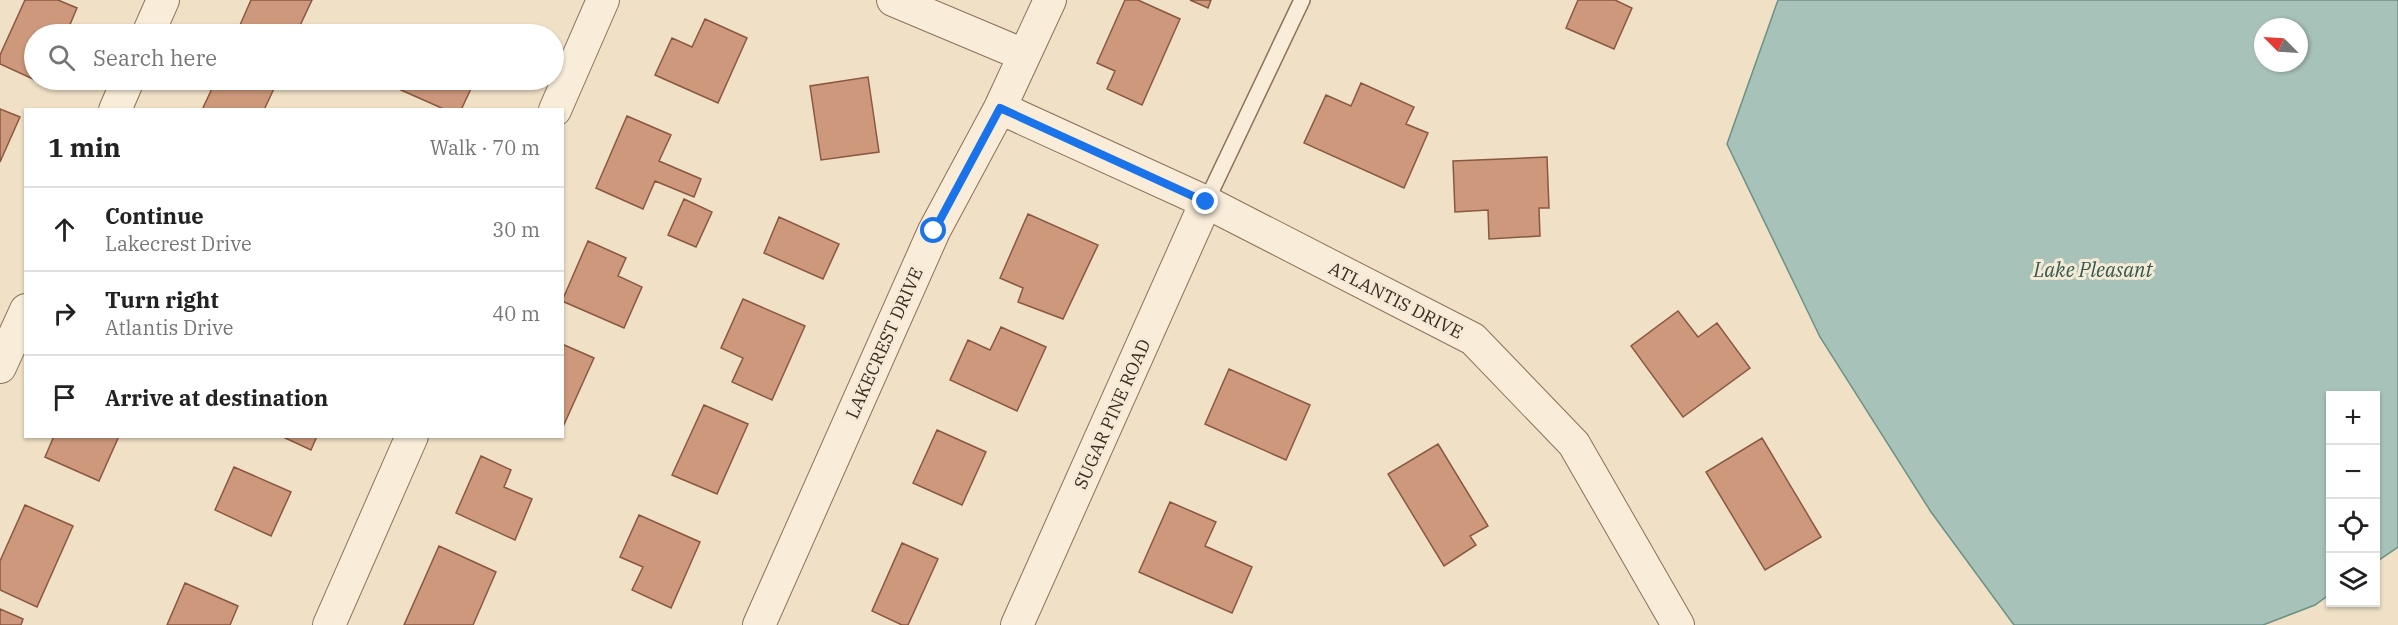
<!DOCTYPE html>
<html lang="en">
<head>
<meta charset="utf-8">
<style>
  :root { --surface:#fff; --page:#f6f6f6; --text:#222; --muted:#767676; --line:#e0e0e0 }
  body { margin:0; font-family:"IBM Plex Serif",serif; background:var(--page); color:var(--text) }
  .controls { position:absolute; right:18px; bottom:18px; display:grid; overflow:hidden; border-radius:0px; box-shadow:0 2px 4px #0004 }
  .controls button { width:54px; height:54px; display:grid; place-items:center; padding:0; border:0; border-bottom:2px solid var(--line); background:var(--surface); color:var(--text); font:30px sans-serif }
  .compass { position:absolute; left:2254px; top:18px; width:54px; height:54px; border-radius:50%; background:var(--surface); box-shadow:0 2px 4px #0004; rotate:294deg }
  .stop { position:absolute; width:18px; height:18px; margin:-14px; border:4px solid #1a73e8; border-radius:50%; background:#fff }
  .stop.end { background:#1a73e8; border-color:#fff; box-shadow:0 2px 6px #0008 }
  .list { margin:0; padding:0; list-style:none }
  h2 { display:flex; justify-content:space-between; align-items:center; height:78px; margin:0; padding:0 24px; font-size:26px }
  h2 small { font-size:20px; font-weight:400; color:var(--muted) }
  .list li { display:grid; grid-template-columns:39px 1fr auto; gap:18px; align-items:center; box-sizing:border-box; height:84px; padding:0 24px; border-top:2px solid var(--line) }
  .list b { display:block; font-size:22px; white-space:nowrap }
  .list p { margin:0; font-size:20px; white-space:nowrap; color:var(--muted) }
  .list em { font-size:20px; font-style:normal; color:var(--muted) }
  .icon { flex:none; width:33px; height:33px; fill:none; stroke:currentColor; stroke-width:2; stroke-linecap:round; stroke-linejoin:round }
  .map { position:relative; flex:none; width:2398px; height:625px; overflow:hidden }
  .search { position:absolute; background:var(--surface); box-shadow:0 2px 4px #0004; left:24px; top:24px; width:540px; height:66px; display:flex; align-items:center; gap:15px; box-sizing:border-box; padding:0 21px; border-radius:33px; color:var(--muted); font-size:22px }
  .panel { position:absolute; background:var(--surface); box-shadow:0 2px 4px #0004; left:24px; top:108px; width:540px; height:330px; border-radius:0px }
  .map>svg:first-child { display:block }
</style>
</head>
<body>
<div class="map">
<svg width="2398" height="625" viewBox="0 0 2398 625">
  <rect width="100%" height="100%" fill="#efe0c6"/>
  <path fill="#a7c2b8" stroke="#6d9186" stroke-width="1.5" fill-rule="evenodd" d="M1778,0H2398V547L2376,562V396H2330V594L2315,605L2263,625H2014L1931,512L1820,337L1727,144ZM2263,27H2299V63H2263Z"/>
  <path fill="#cd987b" stroke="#8a5841" stroke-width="1.5" d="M25,0H58L77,8L66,34H34V80H46L44,84L0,64V55Z
    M251,0H312L296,34H261L240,25Z
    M1125,0H1138L1180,19L1142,105L1107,89L1115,71L1097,63Z
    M1190,0H1211L1208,8Z
    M1578,0H1615L1632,8L1614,49L1566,28Z
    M705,19L747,38L718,103L655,75L672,38L692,47Z
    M868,77L879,152L821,160L810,86Z
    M216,80H271L277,82L264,110H202Z
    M405,80H475L461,110H446L401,90Z
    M1361,83L1414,107L1406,124L1428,133L1404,188L1304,143L1326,95L1351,106Z
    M0,109L20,117L0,162Z
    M627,116L671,135L659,161L701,179L694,197L655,181L643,209L596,188Z
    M1547,157L1549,208H1539L1540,236L1489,239L1488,210L1455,212L1453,161Z
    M684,199L712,212L696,247L668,235Z
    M1028,214L1098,245L1063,319L1018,302L1023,288L1000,278Z
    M779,217L839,244L823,279L764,253Z
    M588,241L626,258L618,276L642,287L624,328L562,301Z
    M743,299L805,326L772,400L732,382L743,358L721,348Z
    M1678,311L1698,337L1717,323L1750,368L1683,417L1631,346Z
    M1001,327L1046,347L1017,411L950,380L968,340L990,350Z
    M562,344L594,358L562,429Z
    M1229,369L1310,405L1286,460L1205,424Z
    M704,405L748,424L717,494L672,475Z
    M937,430L986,452L962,505L913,483Z
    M54,436H119L99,481L45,457Z
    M281,436H317L311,450Z
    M1762,438L1821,537L1765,570L1706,472Z
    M1438,444L1488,526L1470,536L1476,545L1444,566L1388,474Z
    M481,456L511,470L504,487L532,499L515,540L456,513Z
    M234,467L291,492L271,536L215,510Z
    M1170,502L1216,522L1205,546L1252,567L1232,613L1139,572Z
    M25,505L73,526L37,607L0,590V561Z
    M639,515L700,542L671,608L632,590L643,567L620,557Z
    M902,543L938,559L908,625H902L872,611Z
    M439,546L496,572L473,625H404Z
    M185,583L238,606L230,625H167Z
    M0,609L23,619L21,625H0Z"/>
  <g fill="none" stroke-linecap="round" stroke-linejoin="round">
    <defs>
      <path id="service" d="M1206,202L1302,0"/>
      <path id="minor" d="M893,0L1024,55
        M148,34L163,0
        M1000,108L1206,202L1473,339L1574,444L1678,625
        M115,110L128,80
        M555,110L603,0
        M0,367L26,310
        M329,625L412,436
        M759,625L934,231L1000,108L1050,0
        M1017,625L1206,202"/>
    </defs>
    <use href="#service" stroke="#8a715b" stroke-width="18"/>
    <use href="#minor" stroke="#8a715b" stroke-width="34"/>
    <use href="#service" stroke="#f9edd9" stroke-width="15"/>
    <use href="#minor" stroke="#f9edd9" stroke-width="32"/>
  </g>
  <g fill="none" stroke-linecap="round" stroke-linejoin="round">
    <path stroke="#1a73e8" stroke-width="8" d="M934,231L1000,108L1206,202"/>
  </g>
  <g text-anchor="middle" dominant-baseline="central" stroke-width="6" stroke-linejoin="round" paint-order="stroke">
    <g font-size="18" fill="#3a2a1f" stroke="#f6ead5">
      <text transform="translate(1396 300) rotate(27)">ATLANTIS DRIVE</text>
      <text transform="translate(884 343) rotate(-66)">LAKECREST DRIVE</text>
      <text transform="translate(1112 414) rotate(-66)">SUGAR PINE ROAD</text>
    </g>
    <g font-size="20" font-style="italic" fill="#2e5a54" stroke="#f6ead5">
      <text x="2093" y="269">Lake Pleasant</text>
    </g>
  </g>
</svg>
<div class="controls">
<button>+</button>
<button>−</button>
<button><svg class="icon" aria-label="locate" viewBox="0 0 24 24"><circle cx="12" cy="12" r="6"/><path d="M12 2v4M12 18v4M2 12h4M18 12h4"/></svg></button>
<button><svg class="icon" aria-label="layers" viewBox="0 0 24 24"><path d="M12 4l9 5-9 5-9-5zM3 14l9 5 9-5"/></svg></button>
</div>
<svg class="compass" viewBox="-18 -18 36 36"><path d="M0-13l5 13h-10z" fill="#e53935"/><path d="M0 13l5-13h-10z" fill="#767676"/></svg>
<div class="stop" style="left:934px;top:231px"></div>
<div class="stop end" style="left:1206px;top:202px"></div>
<div class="search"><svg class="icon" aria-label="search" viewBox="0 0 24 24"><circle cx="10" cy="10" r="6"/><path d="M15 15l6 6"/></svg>Search here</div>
<section class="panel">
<h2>1 min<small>Walk · 70 m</small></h2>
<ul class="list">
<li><svg class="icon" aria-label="ahead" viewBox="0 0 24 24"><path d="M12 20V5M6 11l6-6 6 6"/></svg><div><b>Continue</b><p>Lakecrest Drive</p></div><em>30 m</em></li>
<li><svg class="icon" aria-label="right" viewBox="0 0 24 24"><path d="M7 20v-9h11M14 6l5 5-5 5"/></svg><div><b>Turn right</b><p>Atlantis Drive</p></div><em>40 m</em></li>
<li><svg class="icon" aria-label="arrive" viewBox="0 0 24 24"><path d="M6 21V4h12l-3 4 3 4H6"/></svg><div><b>Arrive at destination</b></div></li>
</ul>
</section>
</div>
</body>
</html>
